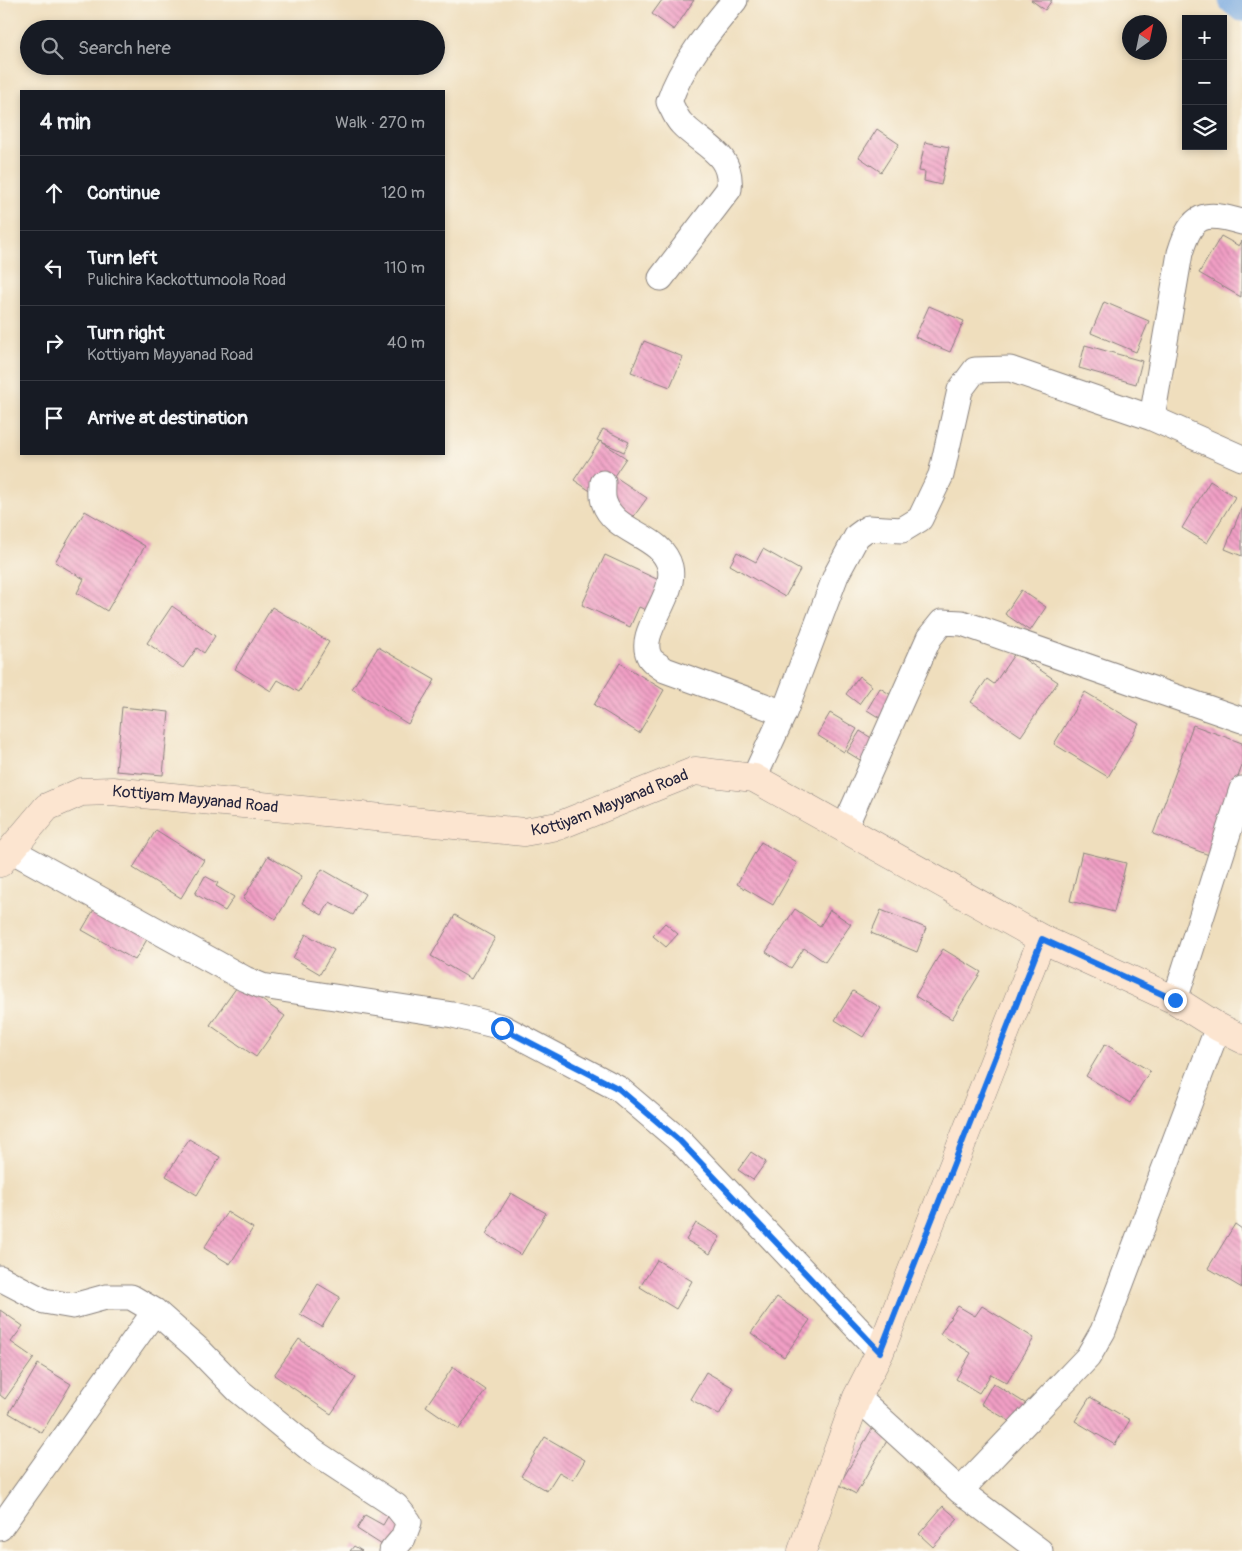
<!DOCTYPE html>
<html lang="en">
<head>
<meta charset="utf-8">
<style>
  :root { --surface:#171b24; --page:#20242c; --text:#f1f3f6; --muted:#9ea1a6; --line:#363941 }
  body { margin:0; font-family:Pangolin,sans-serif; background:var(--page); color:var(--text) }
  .controls { position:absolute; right:15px; top:15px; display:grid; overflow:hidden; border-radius:0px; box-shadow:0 2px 8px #0003 }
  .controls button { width:45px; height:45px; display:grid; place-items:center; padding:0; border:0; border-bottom:1px solid var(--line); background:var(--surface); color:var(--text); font:25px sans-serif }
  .compass { position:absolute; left:1122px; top:15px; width:45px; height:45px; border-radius:50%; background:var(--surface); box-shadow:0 2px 8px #0003; rotate:33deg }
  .stop { position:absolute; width:15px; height:15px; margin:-11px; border:4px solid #1a73e8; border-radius:50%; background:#fff }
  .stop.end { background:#1a73e8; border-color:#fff; box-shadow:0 1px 5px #0008 }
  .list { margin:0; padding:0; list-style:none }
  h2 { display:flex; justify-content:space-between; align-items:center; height:65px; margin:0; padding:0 20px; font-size:21px }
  h2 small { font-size:16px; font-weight:400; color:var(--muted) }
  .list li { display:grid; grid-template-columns:32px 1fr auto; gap:15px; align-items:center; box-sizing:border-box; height:75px; padding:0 20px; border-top:1px solid var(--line) }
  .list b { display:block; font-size:19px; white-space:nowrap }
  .list p { margin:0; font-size:16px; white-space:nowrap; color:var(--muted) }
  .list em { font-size:16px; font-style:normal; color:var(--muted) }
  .icon { flex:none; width:28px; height:28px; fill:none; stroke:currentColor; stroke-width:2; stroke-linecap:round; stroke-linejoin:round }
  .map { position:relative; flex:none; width:1242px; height:1551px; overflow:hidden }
  .search { position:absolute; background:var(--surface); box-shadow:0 2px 8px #0003; left:20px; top:20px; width:425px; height:55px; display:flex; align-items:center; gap:12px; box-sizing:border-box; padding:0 18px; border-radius:28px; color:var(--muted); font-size:19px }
  .panel { position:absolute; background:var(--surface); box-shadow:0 2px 8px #0003; left:20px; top:90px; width:425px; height:365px; border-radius:0px }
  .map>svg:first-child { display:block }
</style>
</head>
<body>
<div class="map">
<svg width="1242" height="1551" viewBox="0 0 1242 1551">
  <defs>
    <pattern id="building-back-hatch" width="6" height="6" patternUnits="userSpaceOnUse" patternTransform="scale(1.25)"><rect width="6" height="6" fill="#f19fc5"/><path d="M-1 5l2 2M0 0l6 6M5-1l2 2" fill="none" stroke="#c381a1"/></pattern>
  </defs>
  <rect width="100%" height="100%" fill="#fbf7ec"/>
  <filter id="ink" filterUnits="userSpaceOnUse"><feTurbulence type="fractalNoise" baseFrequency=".02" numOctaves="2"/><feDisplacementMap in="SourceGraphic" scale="10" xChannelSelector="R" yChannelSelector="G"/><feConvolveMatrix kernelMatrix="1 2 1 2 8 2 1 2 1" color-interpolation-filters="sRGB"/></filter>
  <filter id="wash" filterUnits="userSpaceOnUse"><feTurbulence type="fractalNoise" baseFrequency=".0096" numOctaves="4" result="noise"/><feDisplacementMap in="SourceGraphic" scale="20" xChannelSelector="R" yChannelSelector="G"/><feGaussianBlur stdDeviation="1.12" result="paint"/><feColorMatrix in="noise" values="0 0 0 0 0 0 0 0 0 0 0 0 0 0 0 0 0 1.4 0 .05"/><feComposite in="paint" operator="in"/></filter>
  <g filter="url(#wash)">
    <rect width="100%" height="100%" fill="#efdebd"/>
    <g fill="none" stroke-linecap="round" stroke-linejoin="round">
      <path stroke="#73a6df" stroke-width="29" d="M1233,0L1242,7"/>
    </g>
    <g id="blocks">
      <path fill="url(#building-back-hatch)" d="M662,0H694L674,30L652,14Z
        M1031,0H1052L1045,10Z
        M877,129L899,144L881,172L859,157Z
        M925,142L949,147L941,185L924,181L925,172L919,171Z
        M1221,236L1239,246L1242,241L1241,297L1199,273Z
        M1104,302L1149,321L1136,352L1091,333Z
        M929,306L964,321L950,352L915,337Z
        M644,341L683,357L670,387L631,372Z
        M1085,345L1142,361L1136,384L1079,368Z
        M603,429L629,442L624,452L597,440Z
        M600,441L626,458L614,476L647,498L632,519L574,480Z
        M1210,481L1235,497L1207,543L1182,528Z
        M1242,507V556L1225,549Z
        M85,511L145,546L107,611L77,593L84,579L55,562Z
        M763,549L800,570L785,597L730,565L737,552L756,562Z
        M605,555L665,583L651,612L639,607L630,627L582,605Z
        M1021,590L1046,607L1030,631L1005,614Z
        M172,606L215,636L204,653L197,648L183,668L147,643Z
        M272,607L329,642L299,692L278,680L271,691L235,669Z
        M378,647L435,680L408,724L352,689Z
        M1015,653L1058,682L1021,736L971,702L987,679L994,684Z
        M620,663L664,690L639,733L594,705Z
        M859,676L872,686L859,704L846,694Z
        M880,688L896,698L883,720L867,710Z
        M1085,692L1139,724L1108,777L1054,744Z
        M122,707L169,712L163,775L116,771Z
        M830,713L857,729L844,752L817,735Z
        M1193,725L1242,743V766L1209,855L1153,834Z
        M860,731L878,742L865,763L847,752Z
        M156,830L204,860L181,898L133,868Z
        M761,842L797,863L773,905L737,884Z
        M1082,852L1126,863L1114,912L1070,901Z
        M268,856L302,876L276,919L243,899Z
        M322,869L365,894L353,915L330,902L322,915L302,903Z
        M205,876L218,883L216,886L234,897L225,911L195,894Z
        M103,894L156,924L135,960L82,930Z
        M795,909L820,926L830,910L851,924L825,962L804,948L791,968L766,952Z
        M881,910L926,928L917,952L871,933Z
        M455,915L495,938L471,979L431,956Z
        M665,923L678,934L666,947L653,936Z
        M306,934L334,950L320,974L293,958Z
        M943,949L981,972L952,1019L915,996Z
        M239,984L285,1016L256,1057L210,1025Z
        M853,991L881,1008L863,1037L835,1020Z
        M1105,1044L1150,1071L1130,1103L1086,1076Z
        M189,1139L220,1157L197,1195L166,1176Z
        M751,1152L766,1162L753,1180L738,1170Z
        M511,1193L546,1213L521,1255L486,1234Z
        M227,1212L253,1228L230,1264L204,1248Z
        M696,1223L720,1237L710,1254L686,1240Z
        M1235,1224L1242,1229V1288L1208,1268Z
        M657,1260L692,1281L676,1309L640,1287Z
        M318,1284L340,1297L322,1327L300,1314Z
        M777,1297L810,1320L784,1357L751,1333Z
        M958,1306L975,1316L982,1306L1034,1338L1007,1383L991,1374L979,1393L956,1379L971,1353L940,1334Z
        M0,1310L23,1326L11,1342L34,1358L5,1399L0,1395Z
        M299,1339L356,1378L331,1414L274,1375Z
        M38,1364L71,1384L42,1433L9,1413Z
        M453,1367L486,1390L459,1429L426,1406Z
        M706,1372L734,1388L719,1415L690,1399Z
        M993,1383L1028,1405L1016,1425L981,1404Z
        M1090,1397L1130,1420L1115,1445L1075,1421Z
        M872,1429L888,1439L856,1494L839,1485Z
        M545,1437L585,1460L573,1480L559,1472L547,1491L521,1476Z
        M943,1506L958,1519L933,1547L919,1534Z
        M390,1513L407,1523L390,1550L357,1529L365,1515L383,1525Z
        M354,1546L362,1551H350Z"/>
    </g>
  </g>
  <g filter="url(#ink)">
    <use href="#blocks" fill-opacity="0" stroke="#88807c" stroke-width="1"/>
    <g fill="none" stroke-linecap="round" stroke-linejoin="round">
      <defs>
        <path id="street" d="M661,278L729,189C733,152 702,146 681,123C676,118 673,109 669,102C681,65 710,30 735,0
          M1152,418L1180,253C1192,213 1204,211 1242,222
          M603,483C603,489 602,496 604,502C614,534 662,534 670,567C677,597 635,633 650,658C652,662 660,666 665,670L784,713
          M754,778L784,713L836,575L857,536L868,528L902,530L920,519L941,475L960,390L975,370L1010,369L1152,418L1242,458
          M844,829L929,638L942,622L962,623L1242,720
          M11,850L245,979L262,986L453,1015L502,1027L619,1089L680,1141L880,1352
          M1175,1000L1242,789
          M0,1278L44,1301L73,1306L106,1297H131L155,1311L198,1349L238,1390L314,1452L396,1506L409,1522L403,1538L392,1551
          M857,1397L960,1491L1040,1551
          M960,1491L1088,1357L1103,1331L1218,1027
          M0,1528L155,1311"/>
        <g id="secondary">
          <path id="s1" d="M0,863L47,807L81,792L112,791L524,832L558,826L695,771L754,778L1042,939L1175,1000L1218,1027L1242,1039"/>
          <path d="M802,1551L857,1397L880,1352L1042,939"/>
        </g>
      </defs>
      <use href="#street" stroke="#88807c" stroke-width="27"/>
      <use href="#secondary" stroke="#88807c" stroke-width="29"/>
      <use href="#street" stroke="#fff" stroke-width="25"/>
      <use href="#secondary" stroke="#fce5d0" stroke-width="28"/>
    </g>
  </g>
  <g fill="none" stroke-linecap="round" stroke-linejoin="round" filter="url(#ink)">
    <path stroke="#1a73e8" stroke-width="6" d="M502,1028L619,1089L680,1141L880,1352L1042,939L1175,1000"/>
  </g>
  <g text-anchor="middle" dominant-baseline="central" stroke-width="4.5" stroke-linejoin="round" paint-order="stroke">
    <g font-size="16" fill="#22223b" stroke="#fbf7ec">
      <text stroke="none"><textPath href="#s1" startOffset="225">Kottiyam Mayyanad Road</textPath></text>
      <text stroke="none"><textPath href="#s1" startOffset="646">Kottiyam Mayyanad Road</textPath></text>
    </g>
  </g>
</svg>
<div class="controls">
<button>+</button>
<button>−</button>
<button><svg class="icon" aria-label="layers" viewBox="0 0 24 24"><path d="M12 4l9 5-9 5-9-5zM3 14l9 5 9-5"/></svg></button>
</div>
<svg class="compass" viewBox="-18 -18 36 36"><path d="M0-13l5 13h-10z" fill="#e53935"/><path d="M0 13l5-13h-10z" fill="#9ea1a6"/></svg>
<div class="stop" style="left:502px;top:1028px"></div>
<div class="stop end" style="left:1175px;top:1000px"></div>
<div class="search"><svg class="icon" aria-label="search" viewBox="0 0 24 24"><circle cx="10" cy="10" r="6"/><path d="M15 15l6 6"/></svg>Search here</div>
<section class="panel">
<h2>4 min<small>Walk · 270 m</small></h2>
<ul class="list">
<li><svg class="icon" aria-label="ahead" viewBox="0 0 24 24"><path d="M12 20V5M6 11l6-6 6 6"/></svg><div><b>Continue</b></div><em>120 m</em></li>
<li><svg class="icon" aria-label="left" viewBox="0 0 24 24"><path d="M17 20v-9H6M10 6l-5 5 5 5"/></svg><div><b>Turn left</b><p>Pulichira Kackottumoola Road</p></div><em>110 m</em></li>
<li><svg class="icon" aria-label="right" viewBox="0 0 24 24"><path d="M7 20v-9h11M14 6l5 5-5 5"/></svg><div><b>Turn right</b><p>Kottiyam Mayyanad Road</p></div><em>40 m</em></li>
<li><svg class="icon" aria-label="arrive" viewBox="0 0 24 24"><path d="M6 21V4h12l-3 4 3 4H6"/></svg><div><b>Arrive at destination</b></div></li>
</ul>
</section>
</div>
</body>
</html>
